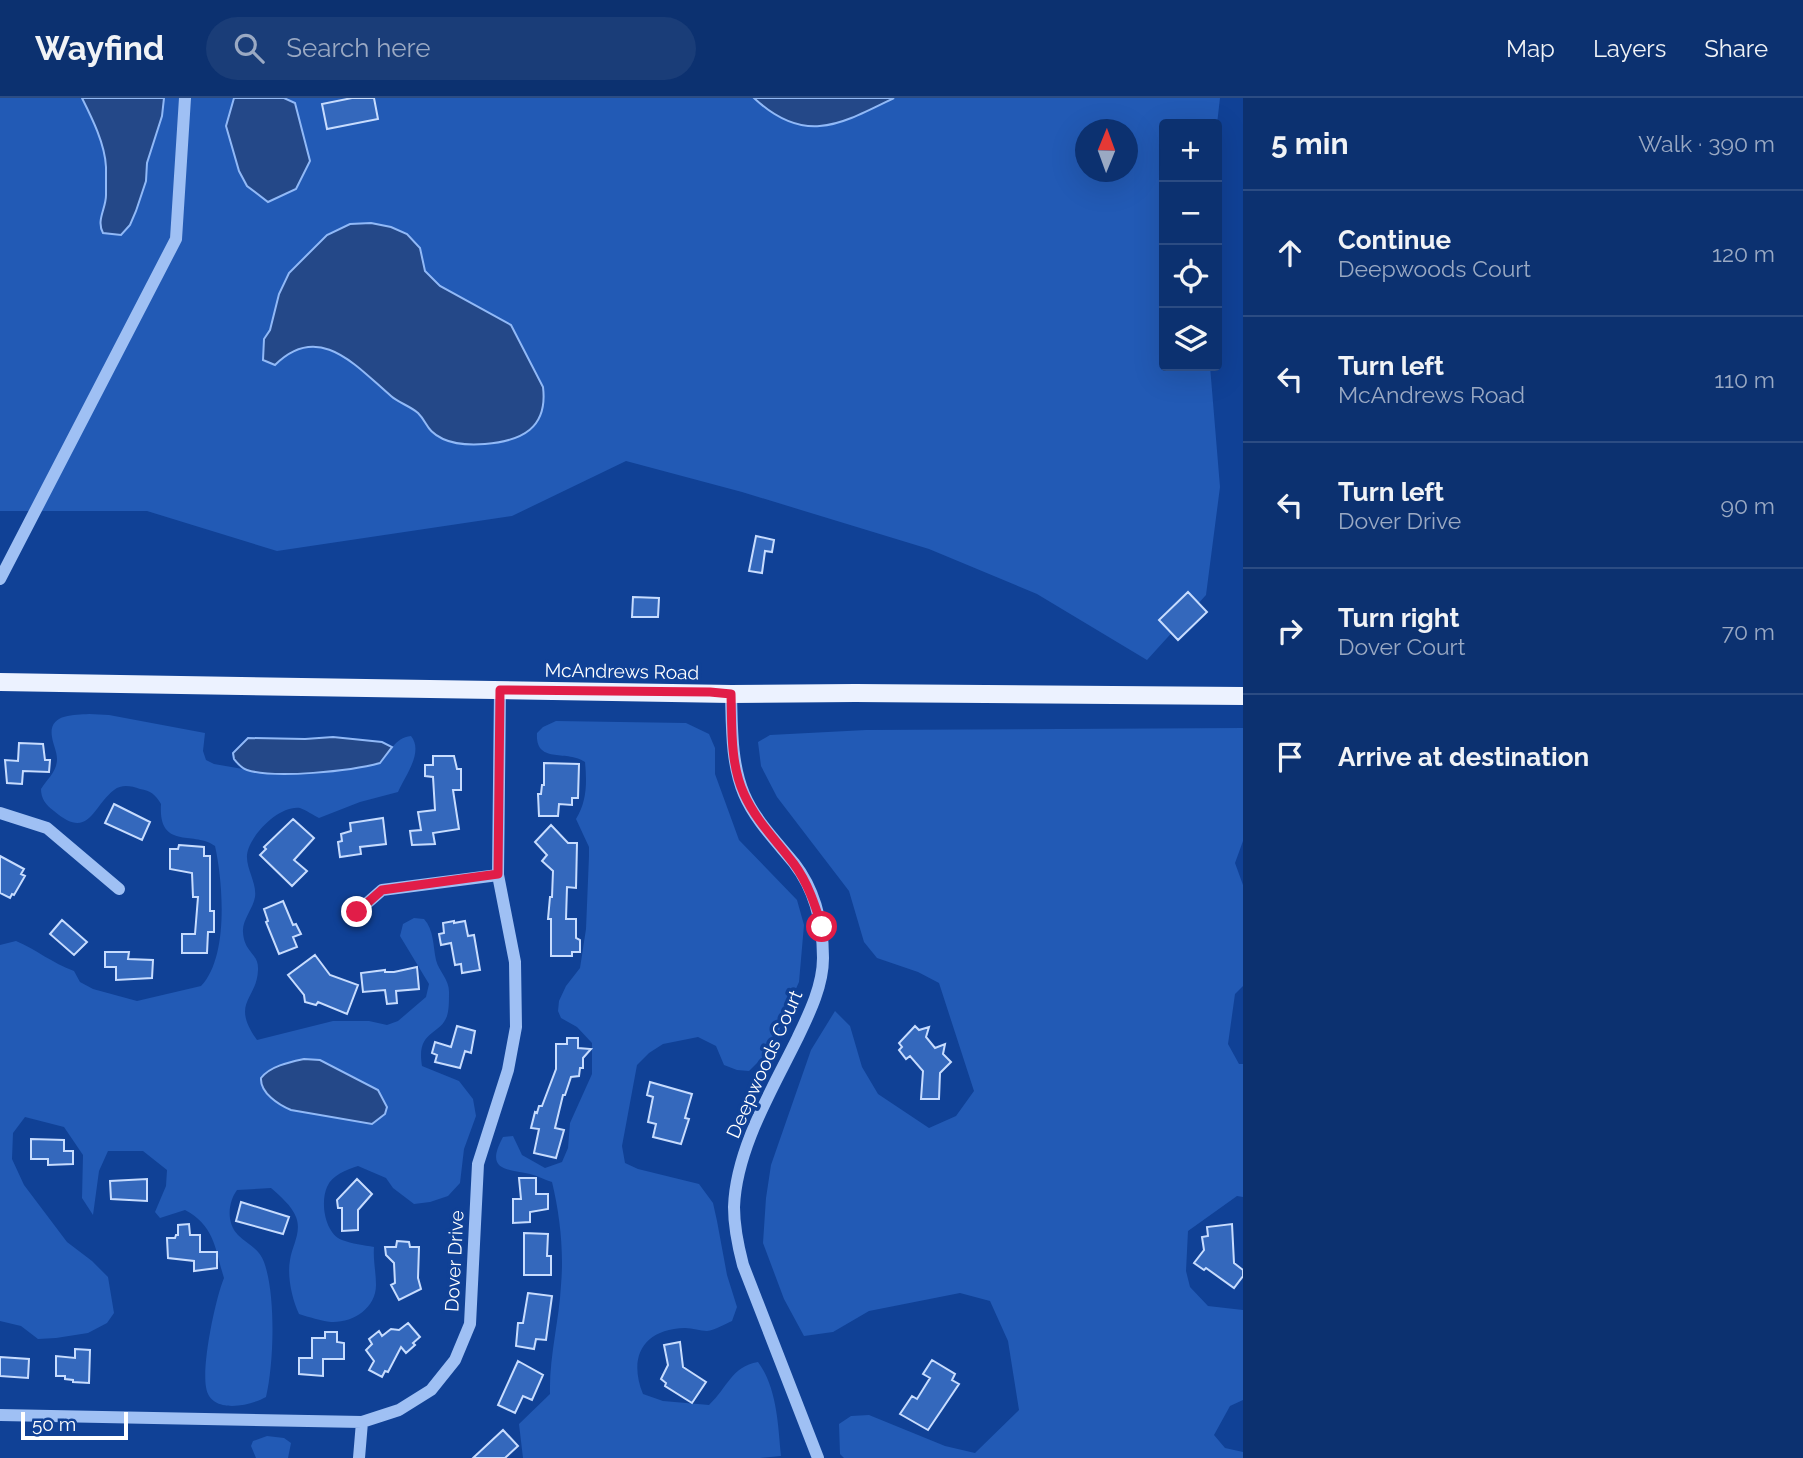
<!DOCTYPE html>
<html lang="en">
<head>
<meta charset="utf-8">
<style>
  :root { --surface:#0c3170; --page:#1a3d78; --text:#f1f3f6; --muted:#9aa9c3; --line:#2c4c83 }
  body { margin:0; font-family:Raleway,sans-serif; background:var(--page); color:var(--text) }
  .controls { position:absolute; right:21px; top:21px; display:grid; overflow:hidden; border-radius:7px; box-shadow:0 7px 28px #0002 }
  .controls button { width:63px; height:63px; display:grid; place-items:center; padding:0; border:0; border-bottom:2px solid var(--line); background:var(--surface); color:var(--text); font:35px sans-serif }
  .compass { position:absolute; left:1075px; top:21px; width:63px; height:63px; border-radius:50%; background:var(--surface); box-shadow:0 7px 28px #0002; rotate:1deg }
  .scale { position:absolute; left:21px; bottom:18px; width:107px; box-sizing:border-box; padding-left:7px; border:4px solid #fff; border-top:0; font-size:19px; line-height:24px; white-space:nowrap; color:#fff; -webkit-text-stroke:5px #104196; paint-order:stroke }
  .stop { position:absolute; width:21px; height:21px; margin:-16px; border:5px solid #e11d48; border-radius:50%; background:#fff }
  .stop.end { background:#e11d48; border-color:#fff; box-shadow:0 2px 7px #0008 }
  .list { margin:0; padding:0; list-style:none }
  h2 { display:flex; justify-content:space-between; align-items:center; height:91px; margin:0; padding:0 28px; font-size:30px }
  h2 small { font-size:23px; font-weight:400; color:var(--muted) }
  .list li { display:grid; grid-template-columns:46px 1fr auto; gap:21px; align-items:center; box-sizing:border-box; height:126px; padding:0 28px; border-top:2px solid var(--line) }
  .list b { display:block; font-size:26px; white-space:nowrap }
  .list p { margin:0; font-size:23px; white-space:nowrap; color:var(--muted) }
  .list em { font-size:23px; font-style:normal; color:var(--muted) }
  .icon { flex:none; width:38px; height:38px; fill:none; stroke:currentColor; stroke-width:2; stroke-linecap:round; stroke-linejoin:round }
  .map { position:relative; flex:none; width:1243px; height:1360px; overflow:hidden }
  header { display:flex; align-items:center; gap:42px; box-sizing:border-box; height:98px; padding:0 35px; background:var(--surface); border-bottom:2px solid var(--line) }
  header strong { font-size:33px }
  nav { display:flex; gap:38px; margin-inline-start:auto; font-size:24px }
  .search { width:490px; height:63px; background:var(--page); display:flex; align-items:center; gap:18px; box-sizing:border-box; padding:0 24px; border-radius:38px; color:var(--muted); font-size:26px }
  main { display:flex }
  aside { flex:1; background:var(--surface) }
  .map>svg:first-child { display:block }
</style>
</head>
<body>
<header>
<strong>Wayfind</strong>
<div class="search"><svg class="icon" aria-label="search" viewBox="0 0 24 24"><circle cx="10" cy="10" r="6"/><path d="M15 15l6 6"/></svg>Search here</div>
<nav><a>Map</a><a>Layers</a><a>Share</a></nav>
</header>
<main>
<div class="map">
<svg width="1243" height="1360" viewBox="0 0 1243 1360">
  <rect width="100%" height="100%" fill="#104196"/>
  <path fill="#225ab5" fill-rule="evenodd" d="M0,0H1220L1217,26H1164V268H1210L1220,389L1206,497L1147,562L1037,496L929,451L742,394L626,363L512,418L277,453L147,413H0ZM1086,32H1128V74H1086Z
    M89,616L109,617L205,635L203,653L206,662L214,666L271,676L302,675L373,667L380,665C391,654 394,640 411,638C424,654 405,678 398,694L360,704L319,720C313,717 306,712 300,710C279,707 249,738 247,757C246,771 257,785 255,799C253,811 242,822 243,834C244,855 259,855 258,872C257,902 230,904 257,942L333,923H369L387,927L398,923L426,899L429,886L400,838L403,826L414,820L424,821C434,832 433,848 436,862C439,874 450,882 449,896C449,903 449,912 447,918C440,938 416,932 422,968L459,983L473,1001L476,1018L464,1051L460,1085L448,1098L430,1104L414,1106L393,1090L386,1080L358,1068C346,1072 332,1077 327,1089C320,1105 325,1135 342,1142C352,1146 364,1147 374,1149C373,1162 376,1174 376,1187C376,1210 353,1225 331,1224C321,1223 309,1219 299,1216C292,1201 287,1179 290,1162C292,1148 302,1134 296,1119C292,1108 280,1098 271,1090L237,1092C228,1104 226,1125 238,1137C247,1146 259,1150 264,1164C276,1197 274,1265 266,1299C250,1308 210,1317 206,1289C202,1266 215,1202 224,1180C215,1151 215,1128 185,1112L160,1120L155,1114L166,1088L167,1072L143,1053H108L99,1073L93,1117L82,1100L83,1057L64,1029L25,1019L13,1035L12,1061L24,1087L67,1144L92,1163L108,1179L114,1215L107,1225L88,1235L56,1240L38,1241L21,1228L0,1223V847L16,843C37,852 52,865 74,873L80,884L93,891L137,903L201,888C229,859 223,784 215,748C195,732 158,753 161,706C155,696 151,693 140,691C131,688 122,686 114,692C92,709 89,743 54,713C46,707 41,701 41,691C47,681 57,674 57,661C57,654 53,646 52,639C48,616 73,617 89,616Z
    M556,623L686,625L709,636L715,650V676L739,742L797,802L804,827L799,884L784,917L778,937L765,957L749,973L737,972L724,967L716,948L698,939L663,946L649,955L637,967L622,1048L625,1065L638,1071L699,1086L713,1105L717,1123L727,1177L737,1209L732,1223C725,1226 715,1232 707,1233C700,1233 693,1230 685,1230C643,1231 628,1259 643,1296L663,1303L709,1307C728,1289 731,1269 758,1264C777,1290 778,1326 781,1358L760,1360H523L519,1326L550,1296C549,1259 559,1224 561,1187C564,1154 560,1117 552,1084C545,1082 538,1078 530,1076C505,1071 485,1072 503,1039L513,1038L522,1057L545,1070L562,1064L568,1050L570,1025L592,976V945L577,929L561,920L558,913L559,903L566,888L580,870L586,831L589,758V749L576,721C587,703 587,685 585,664C568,651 535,667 537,635L543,629Z
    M1243,630V743L1235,765L1243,787V888L1235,896L1228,946L1239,966H1243V1099L1237,1098L1188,1133L1186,1173L1190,1189L1208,1208L1243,1212V1302L1230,1308L1214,1337L1225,1350L1243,1354V1360H844L840,1356L839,1326L851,1318L869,1317L945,1348L975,1355L1019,1312L1008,1243L990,1203L960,1195L869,1213L833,1234L804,1238L784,1201L763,1145L766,1100L771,1067L811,952L835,913L850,928L862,969L878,996L929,1030L956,1018L974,993L939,885L918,874L877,860L864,844L849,793L777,699L761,668L758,644L770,637L866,632Z
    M267,1338L284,1340L291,1345L288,1360H256L251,1348L253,1343Z"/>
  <path fill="#244888" stroke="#91b9f7" stroke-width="2" d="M82,0H164L162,18L147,65L146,83L136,113L130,127L121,137L103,135C96,122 106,111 106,97C106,88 106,78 106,69C105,46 92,20 82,0Z
    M234,0H284L295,5L310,63L296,91L268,104L247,88L239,73L226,28Z
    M754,0H894C841,26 805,48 754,0Z
    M371,125L391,129L407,136L420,150L425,173L440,188L511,227L543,289C548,330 522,343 485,346C471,347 456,347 443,341C426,333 428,325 418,315C410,308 399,305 391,298C356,268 319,223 275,267L263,262L264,241L270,232L279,196L289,175L327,137L350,126Z
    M333,639L382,644L392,649L380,665C351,673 275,681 247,672C241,670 238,666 234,661L233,655L248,640L305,641Z
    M304,961L320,962L378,992L387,1009L385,1016L372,1026L291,1012C279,1007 260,995 261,980C270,968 290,964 304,961Z"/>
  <path fill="#3468bc" stroke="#c7dcfe" stroke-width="2" d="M352,0H374L378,21L327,31L322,6Z
    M756,438L774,442L772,454L765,453L762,475L749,473Z
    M1188,494L1207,514L1178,542L1159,522Z
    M633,499L659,500L658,519H632Z
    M19,645L43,646L45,662H50L49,674L23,673L22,686L7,685L5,662L18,663Z
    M433,658H454L457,671H461V692H453L459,731L433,735L435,746L412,747L410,733L421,732L418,714L435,712L433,679L425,678V667H433Z
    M544,665L579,666L578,700H572V707L559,706L558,718H539L538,696H541L542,687H544Z
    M114,706L150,724L142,742L105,725Z
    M383,720L386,746L360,749L361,756L340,759L338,744L342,743L341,736L351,733L350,725Z
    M293,721L314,740L294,762L307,773L292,788L260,757L266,751L264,749Z
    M551,727L568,745H577L576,790L567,789L566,821H576V840L580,842V854H572V858H551V821H548L550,799H552L553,773L542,763L547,757L535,744Z
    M179,747L204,749V758H210V813H214V834H208L207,855H182V836H195L198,799H193L192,775L170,771V751H178Z
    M0,758L24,771L21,776L25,778L14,797L12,796L10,800L0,795Z
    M283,803L293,827L296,826L301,836L293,839L297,849L279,856L266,824L268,823L264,811Z
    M62,822L87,844L74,857L50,836Z
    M454,823V825L465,823L468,838L474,837L480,872L462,875L461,866L455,867L451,845L441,847L439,836L444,835L443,825Z
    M105,854H129L128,861L153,862L152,880L116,882V869H105Z
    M315,857L330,877L358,887L347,916L318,904L316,907L305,904L304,897L288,877Z
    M417,869L419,891L396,893L397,905L387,906L385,892L363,894L361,875L385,872V874H394Z
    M457,928L475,933L471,955L465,953L460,970L435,964L437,957L432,955L435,944L451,949Z
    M915,928L919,932L929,929L926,939L935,950L945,946L943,956L951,964L940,975L939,1001H921L923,973L910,958L906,961L899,952L902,949L899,945Z
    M567,940H578V950L591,951L583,960V970H580L579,978L571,979L565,997H563L555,1030L564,1032L556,1060L534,1055L539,1031L531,1030L535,1014L537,1015L539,1008H542L556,971V946H567Z
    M650,984L692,996L685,1020L689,1021L681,1046L653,1039L656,1026L648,1024L653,999L647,997Z
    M31,1041L64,1042V1053H73V1066L48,1067V1061H31Z
    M519,1080H536V1096H548V1111L530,1114V1124L513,1125V1101H521Z
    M147,1081V1103L111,1101L110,1083Z
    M357,1081L372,1096L358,1112V1132L342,1133V1110H338L337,1102Z
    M241,1104L289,1119L283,1136L236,1123Z
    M189,1126L190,1137H200V1154H217V1170L194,1173V1163L168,1160L167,1140H175L176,1137H178V1127Z
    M1232,1126L1234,1165L1243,1172V1178L1234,1190L1206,1170L1204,1172L1194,1165L1204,1152L1202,1139L1208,1138L1207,1129Z
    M524,1135L548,1136L547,1158H551V1177H524Z
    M397,1143L409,1144L410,1149H419L418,1180L421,1191L399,1202L391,1187L395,1185L394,1165L386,1157L385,1149H396Z
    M528,1195L552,1198L546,1242L536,1241L534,1251L516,1248L518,1225H523Z
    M408,1225L420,1239L413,1245L415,1247L406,1255L401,1249L388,1274L385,1273L382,1279L369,1272L374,1263L366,1252L372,1246L369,1241L379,1233L382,1238L391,1231L399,1232Z
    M325,1234H337V1244L344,1245V1261H323V1278L299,1276V1260H312V1240H325Z
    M680,1244L683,1269L706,1284L692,1305L665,1288L666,1285L661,1281L668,1267L664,1247Z
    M75,1251L90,1252L89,1285L73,1284V1282L65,1281V1278H56V1258L75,1260Z
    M0,1259L29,1261L28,1280L0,1278Z
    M932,1262L955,1276L952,1282L959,1286L928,1332L900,1316L912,1298L917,1301L930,1280L923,1276Z
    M518,1263L543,1277L532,1302L523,1298L515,1315L498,1307Z
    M503,1332L518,1348L505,1360H473Z"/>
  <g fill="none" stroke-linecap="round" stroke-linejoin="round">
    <path stroke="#9fc0f4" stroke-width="12" d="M0,481L176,141L185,0
      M731,596C732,629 731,665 744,696C755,722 776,743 794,765C815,792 823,826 823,860C823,888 809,916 797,941C772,992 736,1051 734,1109C734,1129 738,1148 743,1167L818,1360
      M0,715L47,730L119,791
      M357,814L382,792L498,777
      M0,1317L362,1324L399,1312L431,1292L455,1262L470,1226L478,1066L508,972L516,929L515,864L498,777L500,592
      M359,1360L362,1324"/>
    <path stroke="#ecf2ff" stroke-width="18" d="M0,584L731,596L855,595L1243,598"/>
  </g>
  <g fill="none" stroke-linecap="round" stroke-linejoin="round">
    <path stroke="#e11d48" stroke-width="9" d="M357,814L382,792L498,776L500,592L710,594L731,596C732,629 730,666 744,696C756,723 777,743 794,766C808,785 815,807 822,829"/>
  </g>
  <g text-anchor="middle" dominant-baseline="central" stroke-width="7" stroke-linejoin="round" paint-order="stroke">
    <g font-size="19" fill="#fff" stroke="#104196">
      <text transform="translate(622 573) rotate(1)">McAndrews Road</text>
      <text transform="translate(764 966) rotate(-66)">Deepwoods Court</text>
      <text transform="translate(454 1163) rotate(-87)">Dover Drive</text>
    </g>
  </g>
</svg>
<div class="controls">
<button>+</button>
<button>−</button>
<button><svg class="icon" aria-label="locate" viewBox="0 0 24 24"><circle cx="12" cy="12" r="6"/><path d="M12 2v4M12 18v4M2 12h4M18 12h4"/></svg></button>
<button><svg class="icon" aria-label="layers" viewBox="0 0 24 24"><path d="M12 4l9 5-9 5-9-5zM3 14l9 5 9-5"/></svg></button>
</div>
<svg class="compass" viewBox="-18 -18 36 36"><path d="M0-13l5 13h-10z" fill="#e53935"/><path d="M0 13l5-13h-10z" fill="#9aa9c3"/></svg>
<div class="scale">50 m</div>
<div class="stop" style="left:822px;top:829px"></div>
<div class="stop end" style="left:357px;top:814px"></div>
</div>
<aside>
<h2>5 min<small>Walk · 390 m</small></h2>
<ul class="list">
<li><svg class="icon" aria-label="ahead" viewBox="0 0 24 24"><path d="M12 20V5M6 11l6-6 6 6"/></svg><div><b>Continue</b><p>Deepwoods Court</p></div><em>120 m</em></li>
<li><svg class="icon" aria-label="left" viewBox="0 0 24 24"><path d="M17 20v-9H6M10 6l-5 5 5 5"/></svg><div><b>Turn left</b><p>McAndrews Road</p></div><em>110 m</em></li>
<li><svg class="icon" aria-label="left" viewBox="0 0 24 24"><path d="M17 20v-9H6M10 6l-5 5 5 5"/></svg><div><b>Turn left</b><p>Dover Drive</p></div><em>90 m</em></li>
<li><svg class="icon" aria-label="right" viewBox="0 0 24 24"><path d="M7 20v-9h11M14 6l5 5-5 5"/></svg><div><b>Turn right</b><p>Dover Court</p></div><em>70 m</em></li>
<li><svg class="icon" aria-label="arrive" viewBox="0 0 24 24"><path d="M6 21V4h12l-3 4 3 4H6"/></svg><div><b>Arrive at destination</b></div></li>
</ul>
</aside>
</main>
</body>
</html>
